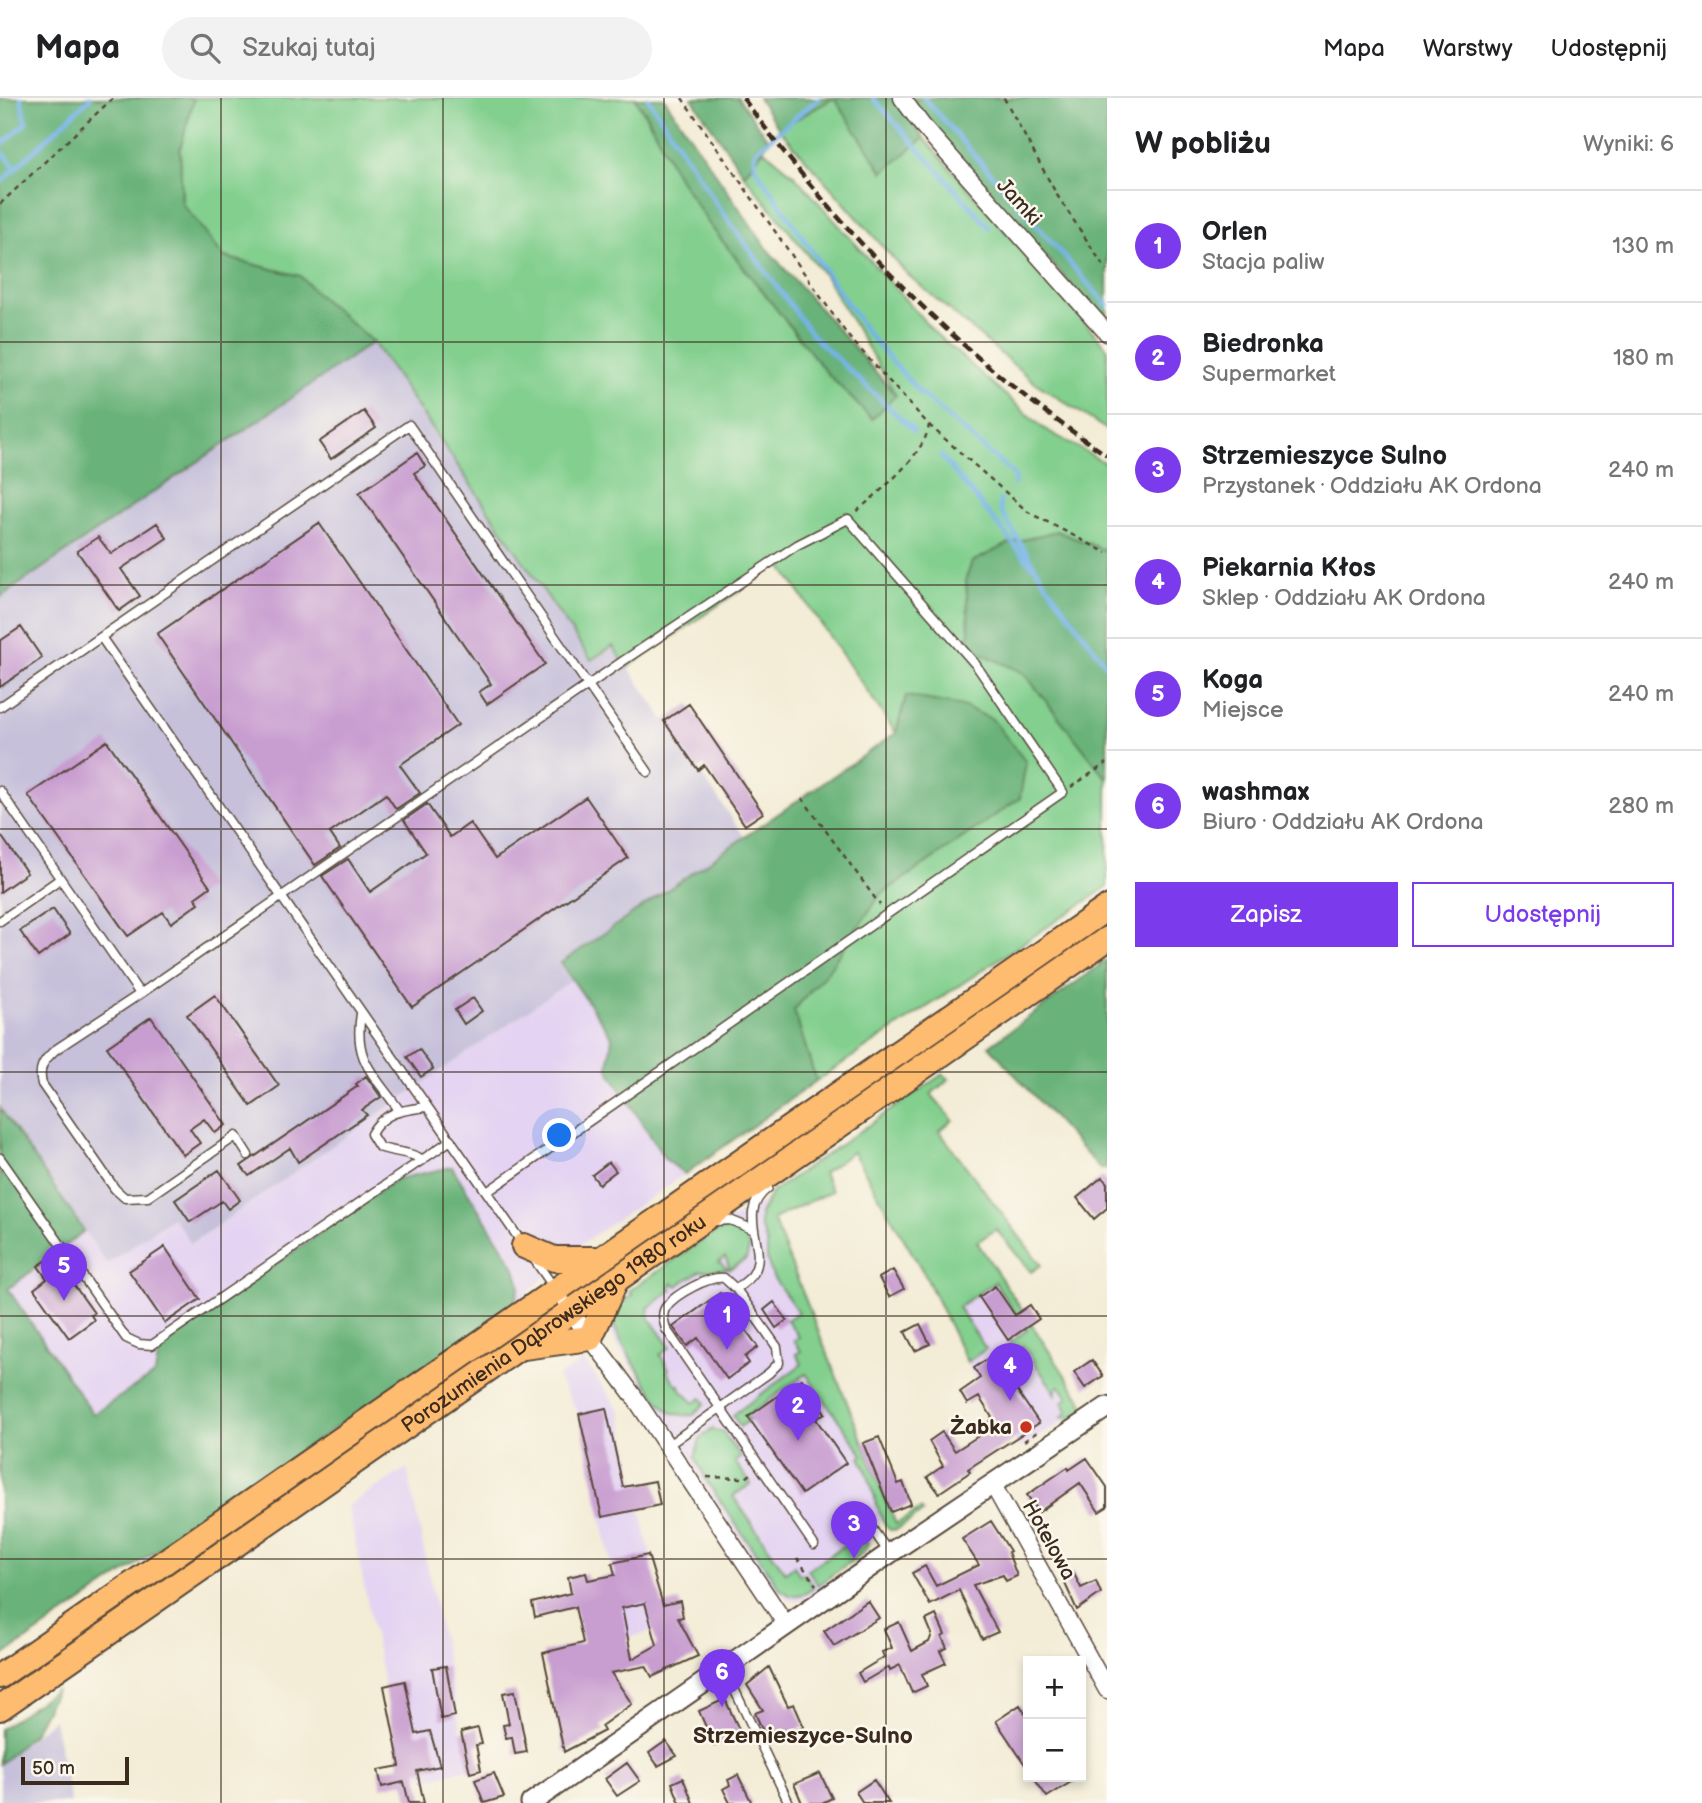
<!DOCTYPE html>
<html lang="pl">
<head>
<meta charset="utf-8">
<style>
  :root { --surface:#fff; --page:#f2f2f2; --text:#202124; --muted:#757577; --line:#e0e0e0; --accent:#7c3aed }
  body { margin:0; font-family:"Balsamiq Sans",sans-serif; background:var(--page); color:var(--text) }
  .controls { position:absolute; right:21px; bottom:21px; display:grid; overflow:hidden; border-radius:0px; box-shadow:0 4px 10px #0003 }
  .controls button { width:63px; height:63px; display:grid; place-items:center; padding:0; border:0; border-bottom:2px solid var(--line); background:var(--surface); color:var(--text); font:35px sans-serif }
  .scale { position:absolute; left:21px; bottom:18px; width:108px; box-sizing:border-box; padding-left:7px; border:4px solid #3b2a1e; border-top:0; font-size:19px; line-height:24px; white-space:nowrap; color:#3b2a1e; -webkit-text-stroke:5px #fbf7ec; paint-order:stroke }
  .you { position:absolute; left:560px; top:1038px; width:24px; height:24px; margin:-18px; border:5px solid #fff; border-radius:50%; background:#1a73e8; box-shadow:0 0 0 10px #1a73e833 }
  .badge { display:grid; place-items:center; width:46px; height:46px; border-radius:50%; background:var(--accent); color:#fff; font-size:23px; font-weight:700 }
  .pin { position:absolute; translate:-50% -58px; filter:drop-shadow(0 2px 4px #0008) }
  .pin::after { content:''; position:absolute; top:37px; width:24px; height:21px; background:inherit; clip-path:polygon(0 0,100% 0,50% 100%) }
  .list { margin:0; padding:0; list-style:none }
  h2 { display:flex; justify-content:space-between; align-items:center; height:91px; margin:0; padding:0 28px; font-size:30px }
  h2 small { font-size:23px; font-weight:400; color:var(--muted) }
  .list li { display:grid; grid-template-columns:46px 1fr auto; gap:21px; align-items:center; box-sizing:border-box; height:112px; padding:0 28px; border-top:2px solid var(--line) }
  .list b { display:block; font-size:26px; white-space:nowrap }
  .list p { margin:0; font-size:23px; white-space:nowrap; color:var(--muted) }
  .list em { font-size:23px; font-style:normal; color:var(--muted) }
  .actions { display:flex; gap:14px; padding:21px 28px }
  .actions a { flex:1; padding:16px 0; border:2px solid var(--accent); border-radius:0px; text-align:center; font-size:24px; color:var(--accent) }
  .actions .main { background:var(--accent); color:#fff }
  .icon { flex:none; width:38px; height:38px; fill:none; stroke:currentColor; stroke-width:2; stroke-linecap:round; stroke-linejoin:round }
  .map { position:relative; flex:none; width:1107px; height:1705px; overflow:hidden }
  header { display:flex; align-items:center; gap:42px; box-sizing:border-box; height:98px; padding:0 35px; background:var(--surface); border-bottom:2px solid var(--line) }
  header strong { font-size:33px }
  nav { display:flex; gap:38px; margin-inline-start:auto; font-size:24px }
  .search { width:490px; height:63px; background:var(--page); display:flex; align-items:center; gap:18px; box-sizing:border-box; padding:0 24px; border-radius:38px; color:var(--muted); font-size:26px }
  main { display:flex }
  aside { flex:1; background:var(--surface) }
  .map>svg:first-child { display:block }
</style>
</head>
<body>
<header>
<strong>Mapa</strong>
<div class="search"><svg class="icon" aria-label="search" viewBox="0 0 24 24"><circle cx="10" cy="10" r="6"/><path d="M15 15l6 6"/></svg>Szukaj tutaj</div>
<nav><a>Mapa</a><a>Warstwy</a><a>Udostępnij</a></nav>
</header>
<main>
<div class="map">
<svg width="1107" height="1705" viewBox="0 0 1107 1705">
  <rect width="100%" height="100%" fill="#fbf7ec"/>
  <filter id="ink" filterUnits="userSpaceOnUse"><feTurbulence type="fractalNoise" baseFrequency=".0143" numOctaves="2"/><feDisplacementMap in="SourceGraphic" scale="14" xChannelSelector="R" yChannelSelector="G"/><feConvolveMatrix kernelMatrix="1 2 1 2 8 2 1 2 1" color-interpolation-filters="sRGB"/></filter>
  <filter id="wash" filterUnits="userSpaceOnUse"><feTurbulence type="fractalNoise" baseFrequency=".00686" numOctaves="4" result="noise"/><feDisplacementMap in="SourceGraphic" scale="28" xChannelSelector="R" yChannelSelector="G"/><feGaussianBlur stdDeviation="1.57" result="paint"/><feColorMatrix in="noise" values="0 0 0 0 0 0 0 0 0 0 0 0 0 0 0 0 0 1.4 0 .05"/><feComposite in="paint" operator="in"/></filter>
  <g filter="url(#wash)">
    <rect width="100%" height="100%" fill="#f3ecd6"/>
    <path fill="#e4d3f2" d="M572,882L612,939L665,1061L685,1076L584,1144L514,1207L520,1187L397,1081L160,1247L155,1276L93,1316L8,1190L84,1133L107,1166L173,1119L192,1146Z
      M768,1102L772,1121L891,1414L863,1435L868,1446L864,1454L826,1482L828,1485L800,1503H791L775,1491L706,1390L672,1328L612,1239L609,1223L621,1199L748,1111Z
      M976,1143L1087,1309L1020,1350L976,1283L925,1177Z
      M584,1262L620,1313L654,1475L669,1529L627,1540L579,1316L557,1279Z
      M407,1370L469,1671L425,1681L424,1675L403,1679L348,1408Z"/>
    <path fill="#c6c0da" d="M373,244L591,562L613,547L745,740L561,865L572,882L191,1146L173,1119L107,1166L0,1010V499Z
      M54,1621L71,1705H0V1666Z"/>
    <path fill="#82cf8e" stroke="#5e7c56" stroke-width="2" d="M194,0H635L709,126L827,275L872,321L896,297L825,178L744,77L764,52L794,77L936,236L1043,330L1107,366V453L1056,433L1008,446L972,464L966,481L970,550L1024,575L1107,681V789L816,983L794,912L827,874L880,797L1020,700L992,621L962,608L906,598L896,635L779,465L627,570L613,548L591,562L373,244L317,196L300,178L224,159L182,105L180,51Z
      M834,0L924,40L1107,250V332L1034,284L907,176L779,31Z
      M943,976L949,981L931,996L953,1022L939,1033L1041,1167L1031,1174L996,1131L977,1144L1086,1309L1069,1321L1062,1319L1068,1314L1062,1304L1068,1300L1060,1288L1056,1290V1296L1023,1248L1012,1255L1009,1245L1027,1232L995,1184L958,1209L986,1251L967,1264L925,1177L853,1054L823,1075L832,1093L773,1121L896,1426L921,1411L923,1414L896,1432H890C876,1422 873,1378 860,1360L863,1357L806,1276L746,1318L749,1322L740,1329L733,1317L802,1266L796,1256L801,1253L794,1243L799,1239L787,1222L798,1214L773,1179L767,1161V1146L760,1128V1116L772,1094Z
      M726,1130C739,1132 747,1139 749,1151L746,1161L730,1171L725,1159L719,1164L728,1171L700,1173L677,1188L673,1185L670,1188L672,1192L648,1210L650,1221L670,1249L660,1257L669,1271L667,1274L678,1288L680,1287L681,1292L694,1305L701,1300L705,1305L694,1317C686,1318 674,1317 667,1312C657,1304 613,1235 613,1223C613,1210 622,1204 632,1197L629,1193L712,1136Z
      M713,1330L714,1333H722L741,1359L735,1364L751,1386L733,1398L785,1474L794,1468L800,1477L804,1475L814,1490L804,1496L791,1498L780,1491L708,1385L695,1359L700,1341Z
      M862,1435L868,1446L864,1454L818,1487L808,1472Z"/>
    <path fill="#69b279" stroke="#526e4c" stroke-width="2" d="M0,0H194L180,51L182,105L224,159L300,178L317,196L373,244L0,499Z
      M635,0H664L767,151L896,297L872,321L827,275L709,126L675,74L646,15Z
      M692,0H738L769,43L744,77Z
      M758,0H894L924,40L883,74L834,0L779,31Z
      M913,0H1107V227L946,47Z
      M1056,433L1107,453V681L1024,575L970,550L966,481L972,464L1008,446Z
      M906,598L962,608L992,621L1026,664L1020,700L880,797L827,874L794,912L816,983L685,1076L665,1061L608,971L612,939L561,865L896,635Z
      M1107,862V1071H1100L989,948Z
      M0,1010L84,1133L8,1191L93,1316L155,1276L160,1247L397,1081L452,1069L514,1168L520,1187L514,1207L0,1560Z
      M57,1591L33,1636L0,1666V1631Z"/>
    <g fill="none" stroke-linecap="round" stroke-linejoin="round">
      <path stroke="#76b3e8" stroke-width="4.5" d="M648,0L722,114L813,238L914,333
        M819,0L755,53V69L868,236L919,294L1008,371L1015,379L1014,386
        M873,0L989,129
        M924,0L1107,207
        M0,48L26,25L21,0
        M0,51L16,70
        M0,85L90,0
        M941,358L1032,468
        M1000,402V412L1044,483L1107,568"/>
    </g>
    <g id="blocks">
      <path fill="#c89dd0" fill-rule="evenodd" d="M364,313L376,330L331,361L319,344Z
        M417,355L425,368L414,375L545,566L487,606L479,594L491,586L359,395Z
        M157,425L167,440L121,471L140,498L119,513L77,453L98,439L111,456Z
        M319,425L458,627L400,667L420,695L396,711L386,696L330,735L340,750L315,767L157,536Z
        M21,529L42,560L0,589V543Z
        M689,606L763,715L745,727L704,667L698,672L664,623Z
        M107,643L210,789L195,800L199,805L171,825L163,814L128,838L28,697Z
        M586,699L628,760L412,909L322,778L348,761L370,794L426,755L404,722L427,706L450,739L470,725L495,761Z
        M0,736L27,775L0,794Z
        M53,811L70,836L38,859L20,833Z
        M215,897L279,988L251,1008L187,917Z
        M473,900L482,913L464,926L455,912Z
        M151,919L226,1027L215,1035L204,1021L190,1031L200,1045L183,1057L107,949Z
        M419,951L433,971L421,979L407,959Z
        M366,978L381,999L362,1012L367,1017L298,1064L290,1050L249,1078L241,1068L358,988L356,986Z
        M609,1064L616,1073L599,1086L592,1077Z
        M219,1072L240,1102L228,1111L222,1103L190,1124L175,1102Z
        M1102,1079L1107,1085V1110L1094,1121L1077,1100Z
        M165,1149L200,1201L165,1225L129,1173Z
        M53,1158L94,1215L91,1217L94,1222L69,1240L34,1191L47,1181L38,1168Z
        M893,1172L904,1191L889,1199L879,1180Z
        M995,1188L1015,1217L1030,1207L1039,1221L1008,1242L979,1199Z
        M720,1195L758,1249L745,1259L749,1265L727,1281L698,1240L687,1248L673,1229Z
        M774,1204L787,1222L776,1230L764,1212Z
        M920,1226L930,1246L915,1253L905,1234Z
        M990,1259H994L1039,1325L968,1371L970,1374L939,1395L927,1379L943,1368L929,1343L942,1334L955,1353L983,1335L979,1330L993,1321L979,1299L967,1306L960,1294L980,1280L974,1270Z
        M1092,1262L1103,1278L1085,1290L1074,1274Z
        M802,1281L825,1315L816,1321L846,1365L802,1396L748,1319Z
        M606,1310L623,1389L655,1383L660,1407L602,1419L579,1316Z
        M879,1339L898,1386L903,1384L911,1406L891,1414L863,1345Z
        M1087,1360L1107,1389V1409L1099,1414L1080,1385L1039,1414L1027,1397L1068,1369L1069,1372Z
        M991,1423L1010,1453L1008,1454L1017,1478L1006,1483L1003,1477L973,1487L998,1534L982,1541L959,1492L930,1507L912,1475L925,1468L936,1488L979,1467L962,1441Z
        M648,1457L663,1507L680,1503L683,1519L678,1520L698,1558L652,1579L646,1568L611,1575L632,1606L601,1628L604,1633L564,1654L543,1555L583,1545L575,1509L535,1519L532,1505L571,1495L568,1479L586,1475L588,1482L615,1477L612,1465ZM645,1505L657,1547L632,1561L622,1510Z
        M1073,1474L1081,1490L1096,1483L1101,1495L1077,1512L1062,1479Z
        M868,1503L879,1520L834,1548L824,1533Z
        M936,1517L945,1537L942,1539L947,1550L940,1553L946,1565L922,1576L927,1588L912,1595L900,1567L890,1572L889,1569L863,1584L858,1575L884,1559L882,1554L892,1550L884,1531L899,1524L912,1553L929,1544L932,1536L926,1522Z
        M446,1568L455,1618L441,1621L432,1570Z
        M769,1569L788,1608L794,1606L804,1629L768,1645L755,1615L763,1612L747,1587Z
        M405,1583L416,1636L430,1633L440,1668L417,1673L424,1705H409L404,1684L382,1689L378,1672L400,1668L384,1588Z
        M515,1593L527,1654L515,1656L512,1639L506,1640L503,1627L509,1626L503,1595Z
        M725,1601L743,1640L733,1645L731,1640L714,1648L699,1613Z
        M1020,1607L1028,1620V1671L996,1623Z
        M478,1630L482,1646L476,1647L481,1672L470,1675L461,1634Z
        M666,1643L677,1658L658,1668L649,1655Z
        M627,1665L640,1683L617,1698L605,1681Z
        M494,1675L504,1699L484,1705L475,1682Z
        M820,1675L832,1700L822,1705H802L794,1686Z
        M738,1677L752,1705H730L723,1691L730,1687L728,1682Z
        M1033,1679H1079L1047,1699Z
        M683,1680L693,1705H680L672,1685Z
        M874,1682L889,1705H863L856,1694Z"/>
    </g>
  </g>
  <g filter="url(#ink)">
    <use href="#blocks" fill-opacity="0" stroke="#57473a" stroke-width="2"/>
    <g fill="none" stroke-linecap="round" stroke-linejoin="round">
      <defs>
        <path id="service" d="M0,609L101,539
          M0,693L140,896L55,952C43,963 38,970 42,986L115,1091L125,1100L148,1099L236,1038L248,1057
          M0,823L60,781
          M140,896L623,563L797,447L848,421L976,567L1063,694L487,1094
          M361,916C353,963 374,976 399,1012
          M0,1060L126,1240L139,1246L152,1247L451,1042
          M423,1062C410,1053 394,1055 379,1049L371,1036C383,1014 402,1012 425,1009
          M716,1123L730,1122L752,1131
          M522,1145L101,539L409,327L648,674
          M534,1161L555,1191
          M736,1191L724,1180C709,1178 675,1196 666,1209C661,1216 664,1223 666,1231L814,1447
          M667,1348L769,1275L779,1265L777,1249L736,1191C741,1187 750,1181 753,1176C770,1150 734,1116 768,1090
          M861,1415L889,1455
          M725,1572L789,1705"/>
        <path id="minor" d="M902,0L922,27L1107,235
          M566,1207L633,1297L787,1528
          M993,1387L1107,1592"/>
        <path id="tertiary" d="M531,1705L890,1455L1107,1309"/>
        <g id="primary">
          <path d="M524,1148L554,1161H601"/>
          <path d="M524,1249L590,1240L616,1182"/>
          <path d="M0,1578L1107,810"/>
          <path id="s1" d="M0,1610L1107,841"/>
        </g>
      </defs>
      <use href="#service" stroke="#57473a" stroke-width="11"/>
      <use href="#minor" stroke="#57473a" stroke-width="19"/>
      <use href="#tertiary" stroke="#57473a" stroke-width="23"/>
      <use href="#primary" stroke="#57473a" stroke-width="28"/>
      <path stroke="#57473a" stroke-width="2.5" stroke-dasharray="5 5" stroke-linecap="butt" d="M682,0L848,238L929,327C925,357 879,394 856,414
        M1004,0L1057,97L1107,173
        M0,106L113,0
        M929,327L1028,414L1107,455
        M1071,689L1107,665
        M802,700L880,807
        M1024,1343L1040,1332
        M707,1379L746,1380L751,1376
        M797,1460L816,1487"/>
      <use href="#service" stroke="#fff" stroke-width="8"/>
      <use href="#minor" stroke="#fff" stroke-width="16"/>
      <use href="#tertiary" stroke="#fff" stroke-width="19"/>
      <use href="#primary" stroke="#febc70" stroke-width="24"/>
      <path stroke="#3b2a1e" stroke-width="4.5" stroke-dasharray="10 5" stroke-linecap="butt" d="M743,0C844,138 963,263 1107,357"/>
    </g>
  </g>
  <path fill="none" stroke="#3b2a1e" stroke-width="2" stroke-opacity="0.55" d="M221,0V1705M443,0V1705M664,0V1705M886,0V1705M0,244H1107M0,487H1107M0,731H1107M0,974H1107M0,1218H1107M0,1461H1107"/>
  <circle fill="#c8321e" stroke="#fbf7ec" stroke-width="2.5" cx="1026" cy="1329" r="7"/>
  <g text-anchor="middle" dominant-baseline="central" stroke-width="5" stroke-linejoin="round" paint-order="stroke">
    <g font-size="21" fill="#3b2a1e" stroke="#fbf7ec">
      <text transform="translate(1019 104) rotate(48)">Jamki</text>
      <text stroke="none"><textPath href="#s1" startOffset="674">Porozumienia Dąbrowskiego 1980 roku</textPath></text>
      <text transform="translate(1049 1442) rotate(61)">Hotelowa</text>
    </g>
    <g font-size="21" font-weight="bold" fill="#3b2a1e" stroke="#fbf7ec" text-anchor="end">
      <text x="1012" y="1329">Żabka</text>
    </g>
    <g font-size="23" font-weight="bold" fill="#3b2a1e" stroke="#fbf7ec">
      <text x="803" y="1638">Strzemieszyce-Sulno</text>
    </g>
  </g>
</svg>
<div class="controls">
<button>+</button>
<button>−</button>
</div>
<div class="scale">50 m</div>
<div class="you"></div>
<div class="pin badge" style="left:727px;top:1252px">1</div>
<div class="pin badge" style="left:798px;top:1343px">2</div>
<div class="pin badge" style="left:854px;top:1461px">3</div>
<div class="pin badge" style="left:1010px;top:1303px">4</div>
<div class="pin badge" style="left:64px;top:1203px">5</div>
<div class="pin badge" style="left:722px;top:1609px">6</div>
</div>
<aside>
<h2>W pobliżu<small>Wyniki: 6</small></h2>
<ul class="list">
<li><span class="badge">1</span><div><b>Orlen</b><p>Stacja paliw</p></div><em>130 m</em></li>
<li><span class="badge">2</span><div><b>Biedronka</b><p>Supermarket</p></div><em>180 m</em></li>
<li><span class="badge">3</span><div><b>Strzemieszyce Sulno</b><p>Przystanek · Oddziału AK Ordona</p></div><em>240 m</em></li>
<li><span class="badge">4</span><div><b>Piekarnia Kłos</b><p>Sklep · Oddziału AK Ordona</p></div><em>240 m</em></li>
<li><span class="badge">5</span><div><b>Koga</b><p>Miejsce</p></div><em>240 m</em></li>
<li><span class="badge">6</span><div><b>washmax</b><p>Biuro · Oddziału AK Ordona</p></div><em>280 m</em></li>
</ul>
<div class="actions"><a class="main">Zapisz</a><a>Udostępnij</a></div>
</aside>
</main>
</body>
</html>
